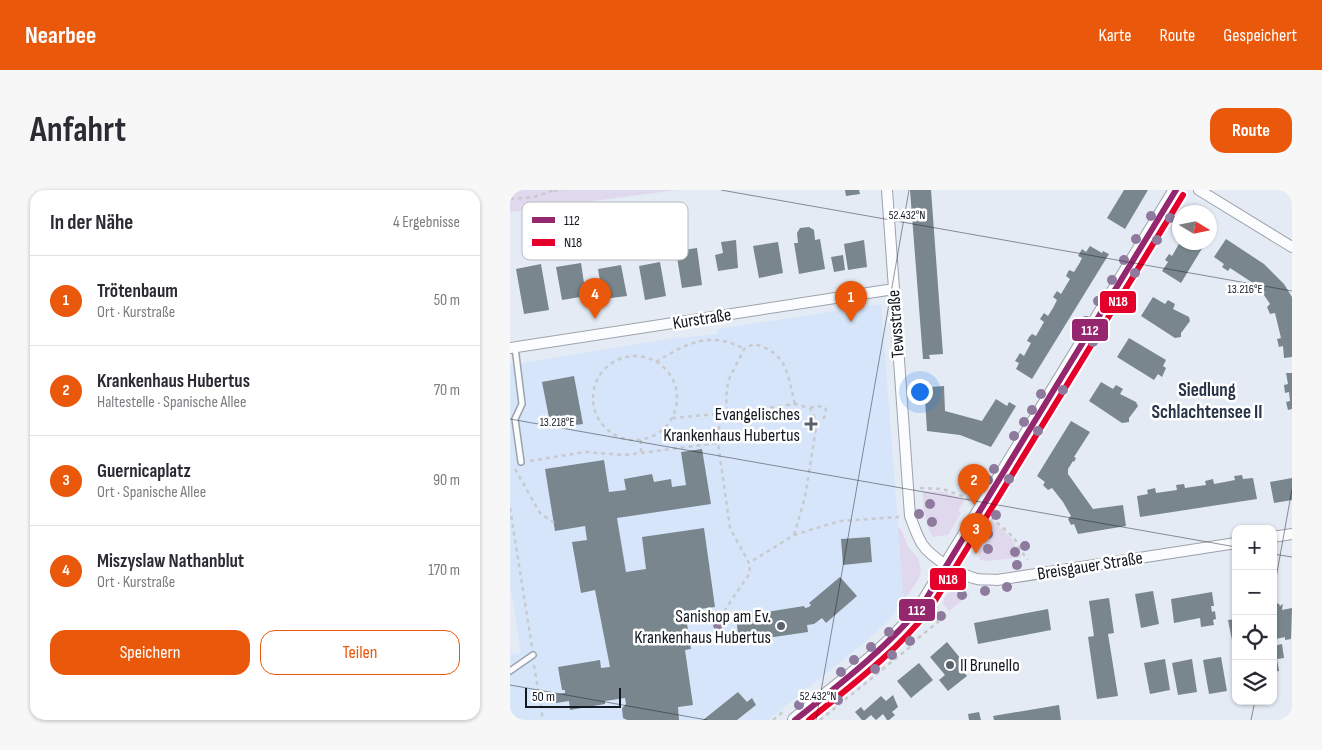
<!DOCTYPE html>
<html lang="de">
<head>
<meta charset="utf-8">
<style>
  :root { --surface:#fff; --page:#f7f7f7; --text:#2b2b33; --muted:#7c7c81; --line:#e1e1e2; --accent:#ea580c }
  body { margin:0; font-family:"Sofia Sans Condensed",sans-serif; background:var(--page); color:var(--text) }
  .controls { position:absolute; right:15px; bottom:15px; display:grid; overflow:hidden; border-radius:10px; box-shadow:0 1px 4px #0004 }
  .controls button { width:45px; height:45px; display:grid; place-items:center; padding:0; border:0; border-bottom:1px solid var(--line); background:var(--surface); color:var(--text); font:25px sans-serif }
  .compass { position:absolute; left:662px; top:15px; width:45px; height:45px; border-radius:50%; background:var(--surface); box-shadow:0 1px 4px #0004; rotate:100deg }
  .scale { position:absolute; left:15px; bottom:12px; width:96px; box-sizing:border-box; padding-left:5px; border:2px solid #131921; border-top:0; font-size:14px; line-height:18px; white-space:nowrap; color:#131921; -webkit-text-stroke:4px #fff; paint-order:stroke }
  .you { position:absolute; left:409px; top:201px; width:18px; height:18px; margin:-12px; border:4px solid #fff; border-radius:50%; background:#1a73e8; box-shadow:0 0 0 8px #1a73e833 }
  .badge { display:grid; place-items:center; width:32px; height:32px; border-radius:50%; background:var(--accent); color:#fff; font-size:16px; font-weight:700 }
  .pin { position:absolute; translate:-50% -41px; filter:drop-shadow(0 1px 2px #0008) }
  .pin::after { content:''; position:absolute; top:26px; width:18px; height:15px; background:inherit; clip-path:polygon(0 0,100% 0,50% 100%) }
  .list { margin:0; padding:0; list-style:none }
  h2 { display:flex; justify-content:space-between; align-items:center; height:65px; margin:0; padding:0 20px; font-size:21px }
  h2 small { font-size:16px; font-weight:400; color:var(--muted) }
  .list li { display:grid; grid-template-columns:32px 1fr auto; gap:15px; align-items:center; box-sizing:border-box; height:90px; padding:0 20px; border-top:1px solid var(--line) }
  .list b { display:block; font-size:19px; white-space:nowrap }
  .list p { margin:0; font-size:16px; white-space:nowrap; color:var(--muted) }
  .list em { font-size:16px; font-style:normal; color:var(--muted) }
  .actions { display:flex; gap:10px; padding:15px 20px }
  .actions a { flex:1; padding:11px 0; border:1px solid var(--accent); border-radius:15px; text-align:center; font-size:18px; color:var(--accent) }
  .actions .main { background:var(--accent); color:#fff }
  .icon { flex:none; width:28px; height:28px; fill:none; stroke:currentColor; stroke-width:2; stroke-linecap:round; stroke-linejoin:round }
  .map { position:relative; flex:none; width:782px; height:530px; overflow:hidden; border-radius:15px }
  header { display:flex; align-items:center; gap:30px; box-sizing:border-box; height:70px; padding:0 25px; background:var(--accent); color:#fff }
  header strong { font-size:24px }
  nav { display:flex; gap:28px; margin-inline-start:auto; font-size:18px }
  .intro { display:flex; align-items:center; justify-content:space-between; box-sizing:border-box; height:120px; padding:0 30px }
  h1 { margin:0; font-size:35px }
  .button { padding:12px 22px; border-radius:15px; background:var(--accent); color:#fff; font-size:18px; font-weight:700 }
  main { display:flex; gap:30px; padding:0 30px }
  aside { flex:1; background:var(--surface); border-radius:15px; box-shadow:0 1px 4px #0004 }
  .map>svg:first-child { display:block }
</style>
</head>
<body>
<header>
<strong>Nearbee</strong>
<nav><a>Karte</a><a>Route</a><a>Gespeichert</a></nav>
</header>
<div class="intro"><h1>Anfahrt</h1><a class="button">Route</a></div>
<main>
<aside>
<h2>In der Nähe<small>4 Ergebnisse</small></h2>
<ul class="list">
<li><span class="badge">1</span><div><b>Trötenbaum</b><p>Ort · Kurstraße</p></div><em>50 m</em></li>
<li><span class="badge">2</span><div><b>Krankenhaus Hubertus</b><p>Haltestelle · Spanische Allee</p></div><em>70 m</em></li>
<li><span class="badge">3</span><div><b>Guernicaplatz</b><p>Ort · Spanische Allee</p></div><em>90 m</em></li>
<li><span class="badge">4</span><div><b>Miszyslaw Nathanblut</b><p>Ort · Kurstraße</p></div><em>170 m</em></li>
</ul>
<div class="actions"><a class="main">Speichern</a><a>Teilen</a></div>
</aside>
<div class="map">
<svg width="782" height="530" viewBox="0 0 782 530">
  <rect width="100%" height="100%" fill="#e4ebf5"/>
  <path fill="#d6e5fa" d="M371,114L394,411L378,431L355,452L258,530H0V465L11,463L0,393V175L159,149L208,144V139Z"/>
  <path fill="#e0d8ed" d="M0,0H167L0,22Z
    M413,301L434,302L455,310L448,321L451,323L438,345L423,347C414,332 413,317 413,301Z
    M481,329L502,349L511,367L479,371L470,370L466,353Z
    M388,338L391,339L398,357L408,368L411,381L409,388L394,411Z
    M443,401L460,404L439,421L433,414C434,407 436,404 443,401Z"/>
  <path fill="#79868e" d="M335,0H349L350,4L336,6Z
    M400,0H421L433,164L419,165L420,169H413Z
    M614,0H638L615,39L597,28Z
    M299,37L304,40L305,50L310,49L315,79L289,84L284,53H288L287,43L290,38Z
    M716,49L754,74L774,94L782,107V167L774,168L773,156L769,157L767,149L771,148L765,123L760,124L757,117L760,114L750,99L746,102L741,96L743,93L720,78L718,81L712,77L714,74L704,67Z
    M226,50L228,78L208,81L205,65L213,63L211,52Z
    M354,50L357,77L338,80L334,54Z
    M268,52L273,83L249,88L243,56Z
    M670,52H696L671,93L652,81L658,72L655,70L659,64L662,66Z
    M580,56L592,63L593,61L599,64L522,189L506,179L509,173L505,171L510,163L514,166L521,153L517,151L519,147L522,144L526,146L534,132L530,129L534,123L538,126L543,118L547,110L543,107L547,101L551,104L560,89L556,86L559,80L564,82L569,74L572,68L568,66L572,59L576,62Z
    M187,58L192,95L172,98L166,61Z
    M333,65L335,80L324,82L321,67Z
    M150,72L156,106L135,110L129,76Z
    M71,73L76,106L52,110L46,77Z
    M31,74L39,120L14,124L6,79Z
    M111,75L117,106L93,109L88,79Z
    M643,107L655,114L658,110L665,114L663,119L679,127L680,131L671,143V147L665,148L631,126Z
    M619,148L656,170L653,176L656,178L652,187L648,184L644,190L607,167Z
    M776,183H782V219L778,220L776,212L780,211L779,202L775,203L774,195L778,194Z
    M64,186L73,234L41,238L32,192Z
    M591,192L603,199L606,195L613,199L610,204L626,212L628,216L619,228V232L612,233L579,211Z
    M414,193H420L421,197L434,196L435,221L472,231L486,209L497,216L499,212L506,216L481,257L450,245L417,241Z
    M561,231L580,242L564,267L566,268L564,272L563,271L558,279V284L583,319L613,315L616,336L568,344L564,334L561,335L558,329L561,326L553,312L542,298L538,300L533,295L535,292L527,286Z
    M192,259L201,314L107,328L116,382L136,379L132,347L194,338L205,417L175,421L181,459L175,460L183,515L168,517L169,530H117L113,528L112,518L116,514L115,508L95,511V514L60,520L59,511L46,513L44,511L43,507L45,504L55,503V500H52L48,477L90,470L91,478L100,477L85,400L71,403L62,352L77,350L75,336L45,341L35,279L94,270L99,302L116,300L114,289L142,284L144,292L161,289L162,297L176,295L171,262Z
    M732,285L733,289L743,288L747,309L630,327L627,306L638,304L637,300L645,298L646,303L667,300L666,295L674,294L675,298L696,295L695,291L703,289L704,294L725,290L724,286Z
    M782,288V310L764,313L760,292Z
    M360,347L362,372L333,375L331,349Z
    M330,387L347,406L316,433L312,428L304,434L297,435L298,442L229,452L226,427L294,416L295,418L299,417L301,415L299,413Z
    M643,401L649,434L631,438L625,404Z
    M702,402L704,416H701L702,422L705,421L706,429L703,430L704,435L691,437L690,428L664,433L661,409Z
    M599,408L604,443L598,444L608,506L587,509L578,447L584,446L579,411Z
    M766,413L769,414L770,416L773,414L772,420L782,418L781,449L775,450V447L766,449L763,430V416Z
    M538,419L541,440L468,454L464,433Z
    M726,429V460H724L718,430Z
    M437,452L455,474L452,477L454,479L452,480L457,486L438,501L429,490L435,485L420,467Z
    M772,454L774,468L767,469L769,481L764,482L763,456Z
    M711,467L717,501L699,504L693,470Z
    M655,469L660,500L640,504L634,473Z
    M682,469L687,502L668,505L662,473Z
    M409,473L423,490L401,508L387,491Z
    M228,502L237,512L242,508L246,515L227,530H193Z
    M383,505L388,517L382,522L385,525L379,530H377L373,524L366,530L361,525L355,530H352L345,522L351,517L354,521L371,506L376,511Z
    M549,515L551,530H484L483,526Z
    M469,522L471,530H459L458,524Z"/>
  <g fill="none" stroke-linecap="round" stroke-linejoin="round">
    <defs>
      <path id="lane" d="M5,157L12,214L5,229L11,272
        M0,481L23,465"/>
      <path id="street" d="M377,0L400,326C404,336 407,346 412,354C422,369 451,385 467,389C473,390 481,389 487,390L726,353
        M689,0L782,57
        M0,158L384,99
        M763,347L782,344"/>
      <path id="secondary" d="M285,530C330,493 378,461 413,414L666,0"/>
    </defs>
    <use href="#lane" stroke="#9da3ac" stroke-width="8"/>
    <use href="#street" stroke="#9da3ac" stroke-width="12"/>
    <use href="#secondary" stroke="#9da3ac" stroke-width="16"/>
    <path stroke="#c8cace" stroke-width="2.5" stroke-dasharray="4 4" stroke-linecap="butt" d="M44,1L53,0
      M0,9L24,7L44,0
      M83 208a42 42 0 1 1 84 0a42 42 0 1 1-84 0Z
      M146,172C175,154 201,140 234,159
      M300,218L306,216L315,217C318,225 314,229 307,232
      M162,228L218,223C208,233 208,240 208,253
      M131,250V263
      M20,271L75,262L115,265L208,253L220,338L239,373L284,345L330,331L389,327
      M5,279L30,323L44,333
      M410,298L433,299L462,310
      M0,318L22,457
      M481,327L504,348L517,370
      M284,345L295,307L307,232L300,218L285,214L218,223L216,209L218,191L234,159L244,154C279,163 277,185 285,214
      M214,421L240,383L239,373
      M24,475L33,530
      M263,530L275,520
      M310,530L400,457L402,453L428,432L427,417"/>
    <use href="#lane" stroke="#fbfcfe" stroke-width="5"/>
    <use href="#street" stroke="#fbfcfe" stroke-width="10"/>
    <use href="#secondary" stroke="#fbfcfe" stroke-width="14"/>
    <defs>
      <path id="bus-1" d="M285,530C330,494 376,459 413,414L666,0"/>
      <path id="bus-2" d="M299,530C342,495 385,463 420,419L673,5"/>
    </defs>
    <use href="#bus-1" stroke="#fff" stroke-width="10"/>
    <use href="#bus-2" stroke="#fff" stroke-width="10"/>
    <use href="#bus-1" stroke="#95276e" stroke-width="6"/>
    <use href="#bus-2" stroke="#e4002b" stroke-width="6"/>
  </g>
  <g fill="#8d7a9d">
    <circle cx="641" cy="26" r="5"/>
    <circle cx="660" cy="28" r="5"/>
    <circle cx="626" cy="49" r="5"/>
    <circle cx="647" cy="50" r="5"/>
    <circle cx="614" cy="70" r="5"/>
    <circle cx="625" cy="83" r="5"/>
    <circle cx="602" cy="90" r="5"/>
    <circle cx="588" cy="111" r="5"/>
    <circle cx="576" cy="131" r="5"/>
    <circle cx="594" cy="134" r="5"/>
    <circle cx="567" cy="147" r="5"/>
    <circle cx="583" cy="152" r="5"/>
    <circle cx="553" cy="200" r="5"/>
    <circle cx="531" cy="204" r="5"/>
    <circle cx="522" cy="220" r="5"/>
    <circle cx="514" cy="232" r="5"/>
    <circle cx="528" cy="241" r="5"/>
    <circle cx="504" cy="246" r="5"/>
    <circle cx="484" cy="279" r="5"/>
    <circle cx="499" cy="289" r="5"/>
    <circle cx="478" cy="290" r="5"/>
    <circle cx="420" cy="314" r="5"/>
    <circle cx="409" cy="324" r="5"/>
    <circle cx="486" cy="325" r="5"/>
    <circle cx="422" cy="332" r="5"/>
    <circle cx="478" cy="344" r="5"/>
    <circle cx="515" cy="356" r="5"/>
    <circle cx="478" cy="359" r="5"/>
    <circle cx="505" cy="362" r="5"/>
    <circle cx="507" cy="375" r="5"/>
    <circle cx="497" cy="397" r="5"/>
    <circle cx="475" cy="401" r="5"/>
    <circle cx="452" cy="405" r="5"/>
    <circle cx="403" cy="413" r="5"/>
    <circle cx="431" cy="426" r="5"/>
    <circle cx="208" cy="435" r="5"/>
    <circle cx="379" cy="442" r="5"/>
    <circle cx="400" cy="451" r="5"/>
    <circle cx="361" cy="457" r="5"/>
    <circle cx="382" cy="465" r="5"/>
    <circle cx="344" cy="470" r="5"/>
    <circle cx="365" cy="479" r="5"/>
    <circle cx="331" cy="482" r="5"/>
    <circle cx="328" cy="510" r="5"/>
    <circle cx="289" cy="515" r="5"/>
  </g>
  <path fill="none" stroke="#131921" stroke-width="1" stroke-opacity="0.45" d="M211,0L782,101M0,229L726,357M763,364L782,367M763,405L782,299M0,495L197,530M306,530L399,0M741,530L745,511"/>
  <g fill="#5c626b" stroke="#fff" stroke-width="2">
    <path d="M298.5 226.5h5v5h5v5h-5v5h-5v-5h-5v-5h5z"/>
    <circle cx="271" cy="436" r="5"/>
    <circle cx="440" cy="475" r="5"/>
  </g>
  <g text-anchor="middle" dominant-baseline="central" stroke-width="5" stroke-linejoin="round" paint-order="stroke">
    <g font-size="18" fill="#131921" stroke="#fff">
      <text transform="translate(192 129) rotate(-9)">Kurstraße</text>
      <text transform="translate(386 134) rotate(-94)">Tewsstraße</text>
      <text transform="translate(580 376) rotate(-9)">Breisgauer Straße</text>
    </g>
    <g font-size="18" fill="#131921" stroke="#fff" text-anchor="end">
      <text x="290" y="224">Evangelisches<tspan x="290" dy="21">Krankenhaus Hubertus</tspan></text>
      <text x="261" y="426">Sanishop am Ev.<tspan x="261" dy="21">Krankenhaus Hubertus</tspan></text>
      <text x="450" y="475" text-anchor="start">Il Brunello</text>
    </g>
    <g font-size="19" font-weight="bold" fill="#293548" stroke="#fff">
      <text x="697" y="200">Siedlung<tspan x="697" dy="22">Schlachtensee II</tspan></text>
    </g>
  </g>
  <rect x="12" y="12" width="166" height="58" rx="8" fill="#fff" stroke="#b8babc" stroke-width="1"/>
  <rect x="22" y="27" width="23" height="6" fill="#95276e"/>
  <rect x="22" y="49" width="23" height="7" fill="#e4002b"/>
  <g font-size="14" fill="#131921">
    <text x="54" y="35">112</text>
    <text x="54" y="57">N18</text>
  </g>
  <g font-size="12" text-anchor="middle" fill="#131921" stroke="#fff" stroke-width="5" stroke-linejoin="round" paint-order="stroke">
    <text x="397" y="29">52.432°N</text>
    <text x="735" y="103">13.216°E</text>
    <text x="47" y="236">13.218°E</text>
    <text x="308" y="510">52.432°N</text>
  </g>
  <g stroke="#fff" stroke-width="2">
    <rect x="589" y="100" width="38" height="24" rx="5" fill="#e4002b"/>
    <rect x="561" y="128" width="38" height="24" rx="5" fill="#95276e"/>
    <rect x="419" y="377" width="38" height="24" rx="5" fill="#e4002b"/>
    <rect x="388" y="408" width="38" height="24" rx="5" fill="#95276e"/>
  </g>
  <g font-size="14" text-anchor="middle" font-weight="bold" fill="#fff">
    <text x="608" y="116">N18</text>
    <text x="580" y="145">112</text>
    <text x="438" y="394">N18</text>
    <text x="407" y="425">112</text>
  </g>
</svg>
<div class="controls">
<button>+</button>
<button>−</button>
<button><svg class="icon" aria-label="locate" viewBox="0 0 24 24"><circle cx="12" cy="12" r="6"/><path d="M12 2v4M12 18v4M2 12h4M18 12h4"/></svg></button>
<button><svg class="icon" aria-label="layers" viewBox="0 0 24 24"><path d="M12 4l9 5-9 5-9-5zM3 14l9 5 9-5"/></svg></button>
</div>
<svg class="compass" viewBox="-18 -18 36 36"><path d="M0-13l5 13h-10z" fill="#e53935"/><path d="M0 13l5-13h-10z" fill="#7c7c81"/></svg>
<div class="scale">50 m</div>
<div class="you"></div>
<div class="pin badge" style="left:341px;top:132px">1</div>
<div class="pin badge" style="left:464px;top:315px">2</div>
<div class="pin badge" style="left:466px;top:364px">3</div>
<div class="pin badge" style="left:85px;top:129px">4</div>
</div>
</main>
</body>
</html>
